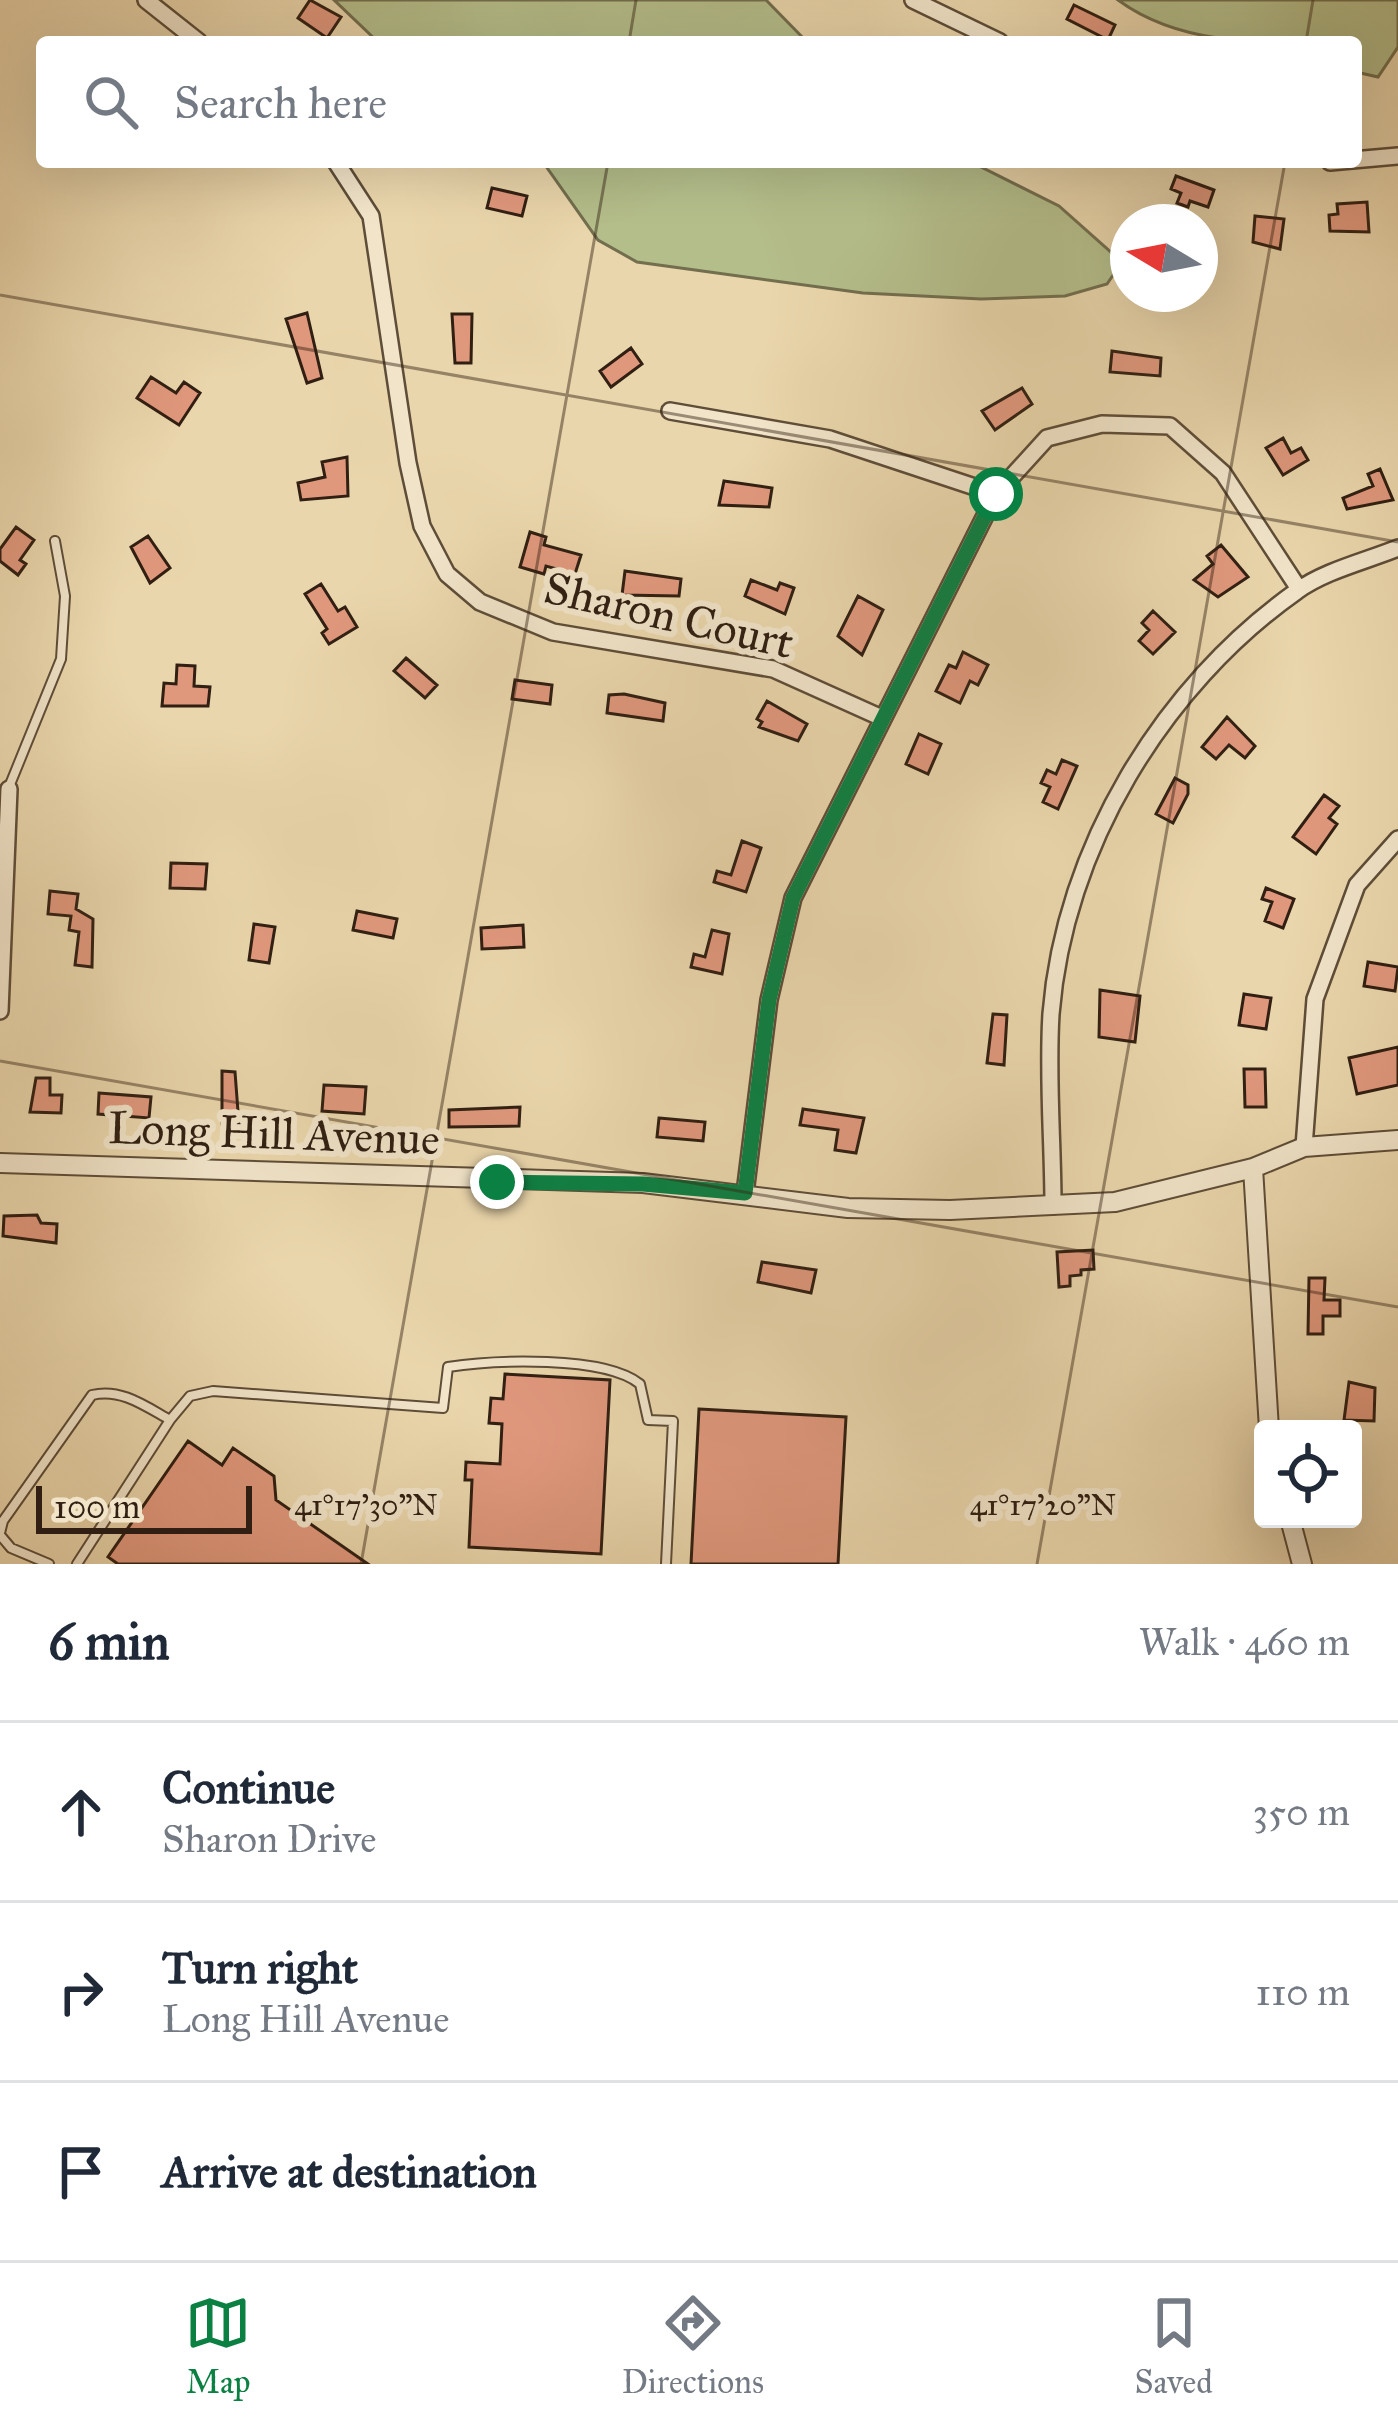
<!DOCTYPE html>
<html lang="en">
<head>
<meta charset="utf-8">
<style>
  :root { --surface:#fff; --page:#f2f2f3; --text:#1f2937; --muted:#747a83; --line:#e0e1e3; --accent:#0b8043 }
  body { margin:0; font-family:"IM FELL Great Primer",serif; background:var(--page); color:var(--text) }
  .controls { position:absolute; right:36px; bottom:36px; display:grid; overflow:hidden; border-radius:12px; box-shadow:0 12px 48px #0002 }
  .controls button { width:108px; height:108px; display:grid; place-items:center; padding:0; border:0; border-bottom:3px solid var(--line); background:var(--surface); color:var(--text); font:60px sans-serif }
  .compass { position:absolute; left:1110px; top:204px; width:108px; height:108px; border-radius:50%; background:var(--surface); box-shadow:0 12px 48px #0002; rotate:280deg }
  .scale { position:absolute; left:36px; bottom:30px; width:216px; box-sizing:border-box; padding-left:12px; border:6px solid #301f12; border-top:0; font-size:33px; line-height:42px; white-space:nowrap; color:#301f12; -webkit-text-stroke:9px #f1e4c9; paint-order:stroke }
  .stop { position:absolute; width:36px; height:36px; margin:-27px; border:9px solid #0b8043; border-radius:50%; background:#fff }
  .stop.end { background:#0b8043; border-color:#fff; box-shadow:0 3px 12px #0008 }
  .list { margin:0; padding:0; list-style:none }
  h2 { display:flex; justify-content:space-between; align-items:center; height:156px; margin:0; padding:0 48px; font-size:51px }
  h2 small { font-size:39px; font-weight:400; color:var(--muted) }
  .list li { display:grid; grid-template-columns:78px 1fr auto; gap:36px; align-items:center; box-sizing:border-box; height:180px; padding:0 48px; border-top:3px solid var(--line) }
  .list b { display:block; font-size:45px; white-space:nowrap }
  .list p { margin:0; font-size:39px; white-space:nowrap; color:var(--muted) }
  .list em { font-size:39px; font-style:normal; color:var(--muted) }
  .icon { flex:none; width:66px; height:66px; fill:none; stroke:currentColor; stroke-width:2; stroke-linecap:round; stroke-linejoin:round }
  .map { position:relative; flex:none; width:1398px; height:1564px; overflow:hidden }
  .search { position:absolute; background:var(--surface); box-shadow:0 12px 48px #0002; left:36px; right:36px; top:36px; height:132px; display:flex; align-items:center; gap:30px; box-sizing:border-box; padding:0 42px; border-radius:12px; color:var(--muted); font-size:45px }
  .sheet { height:696px; background:var(--surface) }
  nav { display:flex; justify-content:space-around; align-items:center; box-sizing:border-box; height:168px; border-top:3px solid var(--line); background:var(--surface); font-size:33px; color:var(--muted) }
  nav a { display:grid; justify-items:center; gap:6px }
  nav .on { color:var(--accent) }
  .map>svg:first-child { display:block }
</style>
</head>
<body>
<div class="map">
<svg width="1398" height="1564" viewBox="0 0 1398 1564">
  <rect width="100%" height="100%" fill="#ead6ac"/>
  <filter id="stains"><feTurbulence type="fractalNoise" baseFrequency=".00167" numOctaves="4"/><feColorMatrix values="0 0 0 0 .2 0 0 0 0 .09 0 0 0 0 .02 0 0 0 .5 -.17"/></filter>
  <radialGradient id="worn" r=".72"><stop offset=".6" stop-color="#630" stop-opacity="0"/><stop offset="1" stop-color="#630" stop-opacity=".3"/></radialGradient>
  <path fill="#b4be8b" stroke="#726e4e" stroke-width="3" d="M334,0H766L807,42H378Z
    M1118,0H1398V47L1378,77L1356,72V42C1276,42 1186,50 1118,0Z
    M543,162H971L1059,206L1122,262L1107,284L1065,296L981,299L863,293L637,262L598,240Z"/>
  <path fill="#e0987d" stroke="#301f12" stroke-width="3" d="M310,0L341,17L327,38L298,18Z
    M1074,5L1115,25L1108,40L1067,19Z
    M1176,176L1214,190L1208,207L1190,201L1188,207L1177,203L1181,193L1171,189Z
    M492,188L527,196L522,216L487,208Z
    M1367,202L1369,232L1330,231L1329,215L1338,214L1337,204Z
    M1255,216L1284,219L1280,249L1253,242Z
    M307,313L322,378L307,383L286,319Z
    M452,314H472L471,363H455Z
    M631,348L642,364L611,387L600,371Z
    M1112,351L1161,358L1160,376L1110,372Z
    M151,377L176,393L184,382L200,393L179,425L137,398Z
    M1022,388L1032,404L995,430L982,411Z
    M1283,438L1291,453L1301,448L1308,460L1283,475L1266,448Z
    M347,457L348,496L301,500L298,483L325,477L322,462Z
    M1380,469L1393,500L1347,509L1343,498L1373,486L1368,474Z
    M724,481L772,488L769,507L719,505Z
    M16,527L34,540L20,560L26,564L18,575L0,561V549Z
    M530,532L546,537L544,545L581,555L575,574L546,566L544,574L520,567Z
    M148,536L170,568L150,583L131,547Z
    M1221,545L1248,577L1218,597L1194,580L1213,564L1207,556Z
    M625,571L681,579L679,596L622,595Z
    M751,580L777,590L780,583L794,588L785,614L745,596Z
    M321,584L338,611L345,607L357,627L329,644L322,633L327,629L305,594Z
    M858,596L883,610L862,655L838,636Z
    M1153,611L1175,632L1153,654L1139,641L1149,630L1142,623Z
    M963,652L988,665L978,685L970,681L960,703L936,691L949,665L956,668Z
    M406,658L437,685L425,698L394,671Z
    M177,665L195,666L194,686L210,687L208,706H162L164,683L176,684Z
    M515,680L552,685L550,704L512,699Z
    M624,694L665,703L663,721L607,713L609,695Z
    M767,701L807,724L798,741L759,727L762,722L757,719Z
    M1227,717L1255,746L1245,758L1229,745L1216,759L1202,747Z
    M919,734L941,744L928,774L906,764Z
    M1062,760L1077,766L1058,809L1043,802L1050,787L1041,783L1047,770L1056,774Z
    M1175,778L1188,785V794L1173,823L1156,814Z
    M1324,795L1339,806L1329,818L1337,824L1316,854L1293,837Z
    M742,841L761,848L746,892L714,882L717,871L731,875Z
    M171,863L207,864L205,889L170,888Z
    M1266,888L1294,899L1283,928L1265,921L1272,902L1262,899Z
    M50,891L78,894L76,909L93,919L92,967L75,965L79,932L69,930L71,916L48,914Z
    M357,911L397,919L393,938L353,930Z
    M254,924L275,927L269,963L249,960Z
    M523,925L524,947L482,949L481,928Z
    M712,930L729,934L722,974L691,967L694,954L705,957Z
    M1368,962L1398,967L1395,991L1364,986Z
    M1100,990L1140,996L1135,1042L1099,1037Z
    M1244,994L1271,998L1266,1029L1239,1025Z
    M993,1014L1007,1015L1004,1065L987,1063Z
    M1398,1047V1085L1357,1094L1349,1058Z
    M1244,1069H1265L1266,1107H1245Z
    M222,1071L235,1072L239,1125L222,1124Z
    M36,1078H50V1095H62L61,1113L30,1112Z
    M324,1085L366,1087L364,1114L322,1111Z
    M99,1093L151,1097L149,1118L98,1114Z
    M520,1107L519,1126L449,1127V1110Z
    M803,1109L864,1118L856,1153L835,1150L838,1130L800,1125Z
    M659,1118L705,1122L703,1141L657,1137Z
    M37,1215L41,1223L57,1224L56,1243L3,1236L4,1216Z
    M1093,1250L1094,1269L1081,1270V1275L1070,1276V1286L1059,1287L1057,1252Z
    M762,1262L816,1270L811,1293L758,1282Z
    M1309,1278H1325L1324,1300H1340V1316H1323V1334H1308Z
    M505,1374L610,1380L601,1554L469,1547L472,1480H465L466,1462L500,1464L502,1424L489,1423L491,1398L503,1399Z
    M1349,1382L1375,1388L1374,1421L1344,1420Z
    M699,1409L846,1417L838,1564H691Z
    M188,1441L222,1465L233,1448L274,1476L276,1500L368,1564H118L108,1557Z"/>
  <g fill="none" stroke-linecap="round" stroke-linejoin="round">
    <defs>
      <path id="service" d="M9,787L61,659L65,596L55,541
        M0,1533L3,1521L92,1395C121,1388 145,1406 170,1420L190,1396L213,1391L443,1408L448,1367C493,1360 604,1355 640,1384L648,1420L673,1421L666,1564
        M0,1535L11,1548L49,1564
        M77,1564L170,1420"/>
      <path id="minor" d="M146,0L199,42
        M913,0L1000,42
        M336,162L371,216L408,463L422,526L447,574L480,602L553,632L773,669L882,718
        M1330,162L1398,156
        M670,411L830,439L996,494
        M0,1011L9,789
        M1304,1147L1315,999L1357,885L1398,839
        M745,1193L769,1000L793,898L996,494L1047,438L1102,424L1170,426L1223,473L1299,589
        M1053,1206C1053,1143 1047,1077 1051,1014C1064,849 1162,686 1297,591C1324,571 1366,561 1398,548"/>
      <path id="tertiary" d="M0,1163L643,1183L848,1208L950,1210L1115,1202L1253,1168L1304,1147L1398,1140
        M1253,1168L1269,1429
        M1290,1519L1302,1564"/>
    </defs>
    <use href="#service" stroke="#5e4d38" stroke-width="12"/>
    <use href="#minor" stroke="#5e4d38" stroke-width="20"/>
    <use href="#tertiary" stroke="#5e4d38" stroke-width="22"/>
    <use href="#service" stroke="#f1e4c9" stroke-width="8"/>
    <use href="#minor" stroke="#f1e4c9" stroke-width="15"/>
    <use href="#tertiary" stroke="#f1e4c9" stroke-width="18"/>
  </g>
  <g fill="none" stroke-linecap="round" stroke-linejoin="round">
    <path stroke="#0b8043" stroke-width="15" d="M497,1182L643,1184L745,1193L769,1000L793,898L996,494"/>
  </g>
  <path fill="none" stroke="#301f12" stroke-width="3" stroke-opacity="0.45" d="M629,42L636,0M1306,42L1313,0M0,295L1398,542M0,1061L1398,1307M361,1564L608,162M1037,1564L1285,162"/>
  <g text-anchor="middle" dominant-baseline="central" stroke-width="12" stroke-linejoin="round" paint-order="stroke">
    <g font-size="45" fill="#301f12" stroke="#f1e4c9">
      <text transform="translate(669 615) rotate(13)">Sharon Court</text>
      <text transform="translate(274 1133) rotate(2)">Long Hill Avenue</text>
    </g>
  </g>
  <g font-size="30" text-anchor="middle" fill="#301f12" stroke="#f1e4c9" stroke-width="12" stroke-linejoin="round" paint-order="stroke">
    <text x="366" y="1515">41°17'30"N</text>
    <text x="1043" y="1515">41°17'20"N</text>
  </g>
  <rect width="100%" height="100%" filter="url(#stains)"/>
  <rect width="100%" height="100%" fill="url(#worn)"/>
</svg>
<div class="controls">
<button><svg class="icon" aria-label="locate" viewBox="0 0 24 24"><circle cx="12" cy="12" r="6"/><path d="M12 2v4M12 18v4M2 12h4M18 12h4"/></svg></button>
</div>
<svg class="compass" viewBox="-18 -18 36 36"><path d="M0-13l5 13h-10z" fill="#e53935"/><path d="M0 13l5-13h-10z" fill="#747a83"/></svg>
<div class="scale">100 m</div>
<div class="stop" style="left:996px;top:494px"></div>
<div class="stop end" style="left:497px;top:1182px"></div>
<div class="search"><svg class="icon" aria-label="search" viewBox="0 0 24 24"><circle cx="10" cy="10" r="6"/><path d="M15 15l6 6"/></svg>Search here</div>
</div>
<section class="sheet">
<h2>6 min<small>Walk · 460 m</small></h2>
<ul class="list">
<li><svg class="icon" aria-label="ahead" viewBox="0 0 24 24"><path d="M12 20V5M6 11l6-6 6 6"/></svg><div><b>Continue</b><p>Sharon Drive</p></div><em>350 m</em></li>
<li><svg class="icon" aria-label="right" viewBox="0 0 24 24"><path d="M7 20v-9h11M14 6l5 5-5 5"/></svg><div><b>Turn right</b><p>Long Hill Avenue</p></div><em>110 m</em></li>
<li><svg class="icon" aria-label="arrive" viewBox="0 0 24 24"><path d="M6 21V4h12l-3 4 3 4H6"/></svg><div><b>Arrive at destination</b></div></li>
</ul>
</section>
<nav>
<a class="on"><svg class="icon" aria-label="map" viewBox="0 0 24 24"><path d="M3 6l6-2 6 2 6-2v14l-6 2-6-2-6 2zM9 4v14M15 6v14"/></svg>Map</a>
<a><svg class="icon" aria-label="directions" viewBox="0 0 24 24"><path d="M12 3l9 9-9 9-9-9zM9 14v-3h6M13 9l2 2-2 2"/></svg>Directions</a>
<a><svg class="icon" aria-label="saved" viewBox="0 0 24 24"><path d="M7 4h10v16l-5-4-5 4z"/></svg>Saved</a>
</nav>
</body>
</html>
